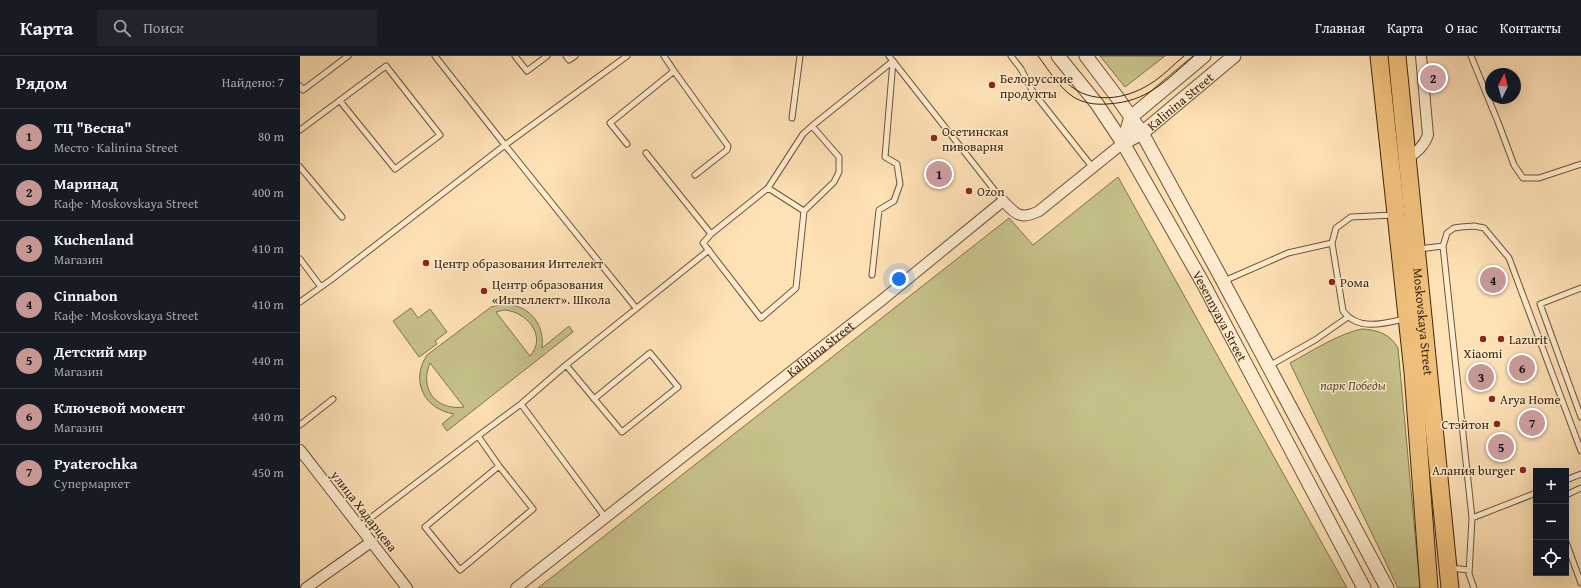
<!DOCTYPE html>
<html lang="ru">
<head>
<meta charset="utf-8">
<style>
  :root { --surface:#171b24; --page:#20242c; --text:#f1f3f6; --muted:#9ea1a6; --line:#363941; --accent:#c59692 }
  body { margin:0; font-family:"Gentium Book Plus",serif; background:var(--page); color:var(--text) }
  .controls { position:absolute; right:12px; bottom:12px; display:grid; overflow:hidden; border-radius:0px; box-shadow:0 4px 16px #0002 }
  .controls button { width:36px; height:36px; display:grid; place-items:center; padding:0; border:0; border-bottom:1px solid var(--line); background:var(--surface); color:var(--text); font:20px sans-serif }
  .compass { position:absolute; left:1185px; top:12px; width:36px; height:36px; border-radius:50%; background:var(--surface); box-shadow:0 4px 16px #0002; rotate:6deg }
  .you { position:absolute; left:599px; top:223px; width:14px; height:14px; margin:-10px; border:3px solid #fff; border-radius:50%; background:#1a73e8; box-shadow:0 0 0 6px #1a73e833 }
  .badge { display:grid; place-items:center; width:26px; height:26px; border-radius:50%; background:var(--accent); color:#111; font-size:13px; font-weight:700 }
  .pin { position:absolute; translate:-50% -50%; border:2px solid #fff; box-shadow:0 1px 4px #0006 }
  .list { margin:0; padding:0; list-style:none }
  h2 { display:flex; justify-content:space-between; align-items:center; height:52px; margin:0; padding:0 16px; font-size:17px }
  h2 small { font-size:13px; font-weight:400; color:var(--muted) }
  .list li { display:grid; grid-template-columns:26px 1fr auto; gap:12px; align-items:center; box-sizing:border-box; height:56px; padding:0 16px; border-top:1px solid var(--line) }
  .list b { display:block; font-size:15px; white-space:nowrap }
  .list p { margin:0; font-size:13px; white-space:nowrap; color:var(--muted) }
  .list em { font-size:13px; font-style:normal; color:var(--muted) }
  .icon { flex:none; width:22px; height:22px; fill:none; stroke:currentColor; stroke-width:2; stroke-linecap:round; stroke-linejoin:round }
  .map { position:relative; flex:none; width:1281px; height:532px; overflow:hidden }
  header { display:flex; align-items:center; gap:24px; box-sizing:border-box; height:56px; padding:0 20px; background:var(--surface); border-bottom:1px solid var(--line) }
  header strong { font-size:19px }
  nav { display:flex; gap:22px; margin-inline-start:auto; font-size:14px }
  .search { width:280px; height:36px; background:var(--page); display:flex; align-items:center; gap:10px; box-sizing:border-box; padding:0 14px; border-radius:0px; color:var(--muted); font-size:15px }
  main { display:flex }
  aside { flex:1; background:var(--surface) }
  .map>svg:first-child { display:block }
</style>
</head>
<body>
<header>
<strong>Карта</strong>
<div class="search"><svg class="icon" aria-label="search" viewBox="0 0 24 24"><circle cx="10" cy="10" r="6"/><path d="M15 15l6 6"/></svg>Поиск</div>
<nav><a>Главная</a><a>Карта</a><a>О нас</a><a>Контакты</a></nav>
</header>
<main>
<aside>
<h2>Рядом<small>Найдено: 7</small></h2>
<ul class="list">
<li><span class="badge">1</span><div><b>ТЦ &quot;Весна&quot;</b><p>Место · Kalinina Street</p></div><em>80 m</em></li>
<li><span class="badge">2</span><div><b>Маринад</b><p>Кафе · Moskovskaya Street</p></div><em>400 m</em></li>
<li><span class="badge">3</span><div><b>Kuchenland</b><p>Магазин</p></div><em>410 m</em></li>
<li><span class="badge">4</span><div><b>Cinnabon</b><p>Кафе · Moskovskaya Street</p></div><em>410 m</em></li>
<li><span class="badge">5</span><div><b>Детский мир</b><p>Магазин</p></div><em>440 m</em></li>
<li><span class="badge">6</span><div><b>Ключевой момент</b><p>Магазин</p></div><em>440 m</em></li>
<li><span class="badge">7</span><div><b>Pyaterochka</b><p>Супермаркет</p></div><em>450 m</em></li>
</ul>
</aside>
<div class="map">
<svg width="1281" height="532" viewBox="0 0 1281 532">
  <rect width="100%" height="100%" fill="#ffe1b6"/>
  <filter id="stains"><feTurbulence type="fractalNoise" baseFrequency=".005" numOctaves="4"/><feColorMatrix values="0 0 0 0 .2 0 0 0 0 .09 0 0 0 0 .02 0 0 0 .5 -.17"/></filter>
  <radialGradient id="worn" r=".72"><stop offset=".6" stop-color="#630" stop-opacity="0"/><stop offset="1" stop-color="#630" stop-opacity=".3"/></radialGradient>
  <path fill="#c6c18a" stroke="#82734b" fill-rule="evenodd" d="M800,0H865L825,31Z
    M818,121L1047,532H238L709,162L733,189Z
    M203,248C228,248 245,267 242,292L269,270L273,276L147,375L142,368L154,358C124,353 110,325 127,299L191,251ZM204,254C226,255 248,280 230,300L196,256ZM130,307L164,351C136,355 119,333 130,307Z
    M111,252L118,262L130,253L147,276L135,285L137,288L119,301L93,265Z
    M1062,273C1078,274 1090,278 1098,292L1120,532H1098L990,307C1010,296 1040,277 1062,273Z"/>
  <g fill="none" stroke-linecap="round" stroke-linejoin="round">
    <defs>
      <path id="service" d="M135,0L205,89L327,0
        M215,0L227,15L247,0
        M266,0L269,4L275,0
        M589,0L703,145
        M711,0L721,13L733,36L793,112
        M1171,0L1198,66L1214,109L1223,122H1239L1281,108
        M374,15L428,90L427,94L395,119
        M0,30L3,34L48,0
        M492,62L500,0
        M512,70L539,101V116L534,126L504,155L496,232L461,262L403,187L411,178L468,132L503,78L512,70L593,5
        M0,74L86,10L140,79L95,113L40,45
        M327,88L310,67L374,15L364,0
        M346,97L411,178
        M0,111L42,161
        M468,132L504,155
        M1094,159L1051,161L1036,172L1032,187L1043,255C1058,275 1083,268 1104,263
        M1143,190L1147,177L1154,172L1161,171L1174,170L1184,172L1209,202L1281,395
        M1119,193L1143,190L1172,462L1169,518L1174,532
        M0,203L21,231
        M572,219L579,154L594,145L600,128L597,108L585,101L593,5
        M924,225L988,197L1032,187
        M1281,232L1240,248L1281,361
        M0,246L32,223L205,89L336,252
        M266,309L322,376L378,331L350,297L294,343
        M969,310L1015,284L1048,261
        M221,348L305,461
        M0,369L33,343
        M199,410L125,471L160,514L233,453L199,410L178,380L221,348L266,309L409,194
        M1266,424L1281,418
        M1266,439L1281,432
        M1172,462L1236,437
        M60,470L178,380
        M1266,486L1281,527
        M1150,512L1169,514"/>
      <g id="minor">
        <path d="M1108,102C1117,96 1124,90 1128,79L1121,0"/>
        <path d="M0,394L107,532"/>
        <path d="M6,532L71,486"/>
        <path id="s1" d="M216,532L582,244L703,145C716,159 721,164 739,155L823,87"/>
      </g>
      <g id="tertiary">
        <path id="s2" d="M758,0L797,48L823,87L904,229L1064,532"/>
        <path d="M786,0L817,41L842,77L918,216L1087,532"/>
        <path id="s3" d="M823,87L842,77L934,0"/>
        <path d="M823,87L831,61L904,0"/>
      </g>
      <g id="trunk">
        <path d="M1079,0L1113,316L1129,532"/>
        <path id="s4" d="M1097,0L1150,532"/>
      </g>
    </defs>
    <use href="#service" stroke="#6e5436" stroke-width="7"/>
    <use href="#minor" stroke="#6e5436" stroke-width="12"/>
    <use href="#tertiary" stroke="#6e5436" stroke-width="15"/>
    <use href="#trunk" stroke="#3d250c" stroke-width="19"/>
    <use href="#service" stroke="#ffecd0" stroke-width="5"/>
    <use href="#minor" stroke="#ffecd0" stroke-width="10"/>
    <use href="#tertiary" stroke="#ffecd0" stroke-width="13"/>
    <use href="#trunk" stroke="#f0c07b" stroke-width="17"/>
    <path stroke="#3d250c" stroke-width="1" d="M738,0C748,13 758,30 772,40C782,47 795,49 807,48C848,46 865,25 894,0
      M767,27C790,49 825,44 850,28C862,21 873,9 884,0"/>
  </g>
  <g fill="#8f2418" stroke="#ffecd0" stroke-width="1.5">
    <circle cx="692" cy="29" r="4"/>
    <circle cx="634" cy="82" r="4"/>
    <circle cx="669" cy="135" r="4"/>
    <circle cx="126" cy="207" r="4"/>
    <circle cx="1032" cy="226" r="4"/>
    <circle cx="184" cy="235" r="4"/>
    <circle cx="1183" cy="283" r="4"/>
    <circle cx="1201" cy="283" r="4"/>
    <circle cx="1192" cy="343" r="4"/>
    <circle cx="1197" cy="368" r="4"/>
    <circle cx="1223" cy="414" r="4"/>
  </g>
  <g text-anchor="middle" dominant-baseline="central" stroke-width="3" stroke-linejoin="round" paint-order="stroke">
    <g font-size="13" fill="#3d250c" stroke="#ffecd0" text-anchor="start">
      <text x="700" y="22">Белорусские<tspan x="700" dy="15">продукты</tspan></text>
      <text x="642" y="75">Осетинская<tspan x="642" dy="15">пивоварня</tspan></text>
      <text x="677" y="135">Ozon</text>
      <text x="134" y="207">Центр образования Интелект</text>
      <text x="1040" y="226">Рома</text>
      <text x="192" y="228">Центр образования<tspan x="192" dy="15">«Интеллект». Школа</tspan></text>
      <text x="1209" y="283">Lazurit</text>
      <text x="1183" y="297" text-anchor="middle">Xiaomi</text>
      <text x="1200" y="343">Arya Home</text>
      <text x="1189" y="368" text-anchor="end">Стэйтон</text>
      <text x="1215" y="414" text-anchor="end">Алания burger</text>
    </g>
    <g font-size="13" fill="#3d250c" stroke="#ffecd0">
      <text stroke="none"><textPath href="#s3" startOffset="71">Kalinina Street</textPath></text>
      <text stroke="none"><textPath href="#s2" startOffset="307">Vesennyaya Street</textPath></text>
      <text stroke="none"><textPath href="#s4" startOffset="267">Moskovskaya Street</textPath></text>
      <text stroke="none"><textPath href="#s1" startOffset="387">Kalinina Street</textPath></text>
      <text transform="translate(64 455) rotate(52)">улица Хадарцева</text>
    </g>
    <g font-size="13" font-style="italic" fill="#5f4c2c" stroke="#ffecd0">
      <text x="1053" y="329">парк Победы</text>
    </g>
  </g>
  <rect width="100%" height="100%" filter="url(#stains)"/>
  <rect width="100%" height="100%" fill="url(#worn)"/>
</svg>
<div class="controls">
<button>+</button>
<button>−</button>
<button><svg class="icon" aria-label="locate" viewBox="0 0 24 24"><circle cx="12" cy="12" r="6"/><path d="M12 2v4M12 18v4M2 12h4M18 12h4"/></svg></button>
</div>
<svg class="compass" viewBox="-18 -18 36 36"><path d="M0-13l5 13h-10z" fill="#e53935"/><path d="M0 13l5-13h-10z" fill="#9ea1a6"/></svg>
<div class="you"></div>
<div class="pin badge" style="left:639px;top:118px">1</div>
<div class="pin badge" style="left:1133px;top:22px">2</div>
<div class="pin badge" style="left:1181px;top:321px">3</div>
<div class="pin badge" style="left:1193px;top:224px">4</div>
<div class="pin badge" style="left:1201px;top:391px">5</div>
<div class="pin badge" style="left:1222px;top:312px">6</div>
<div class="pin badge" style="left:1232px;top:367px">7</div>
</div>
</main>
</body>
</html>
